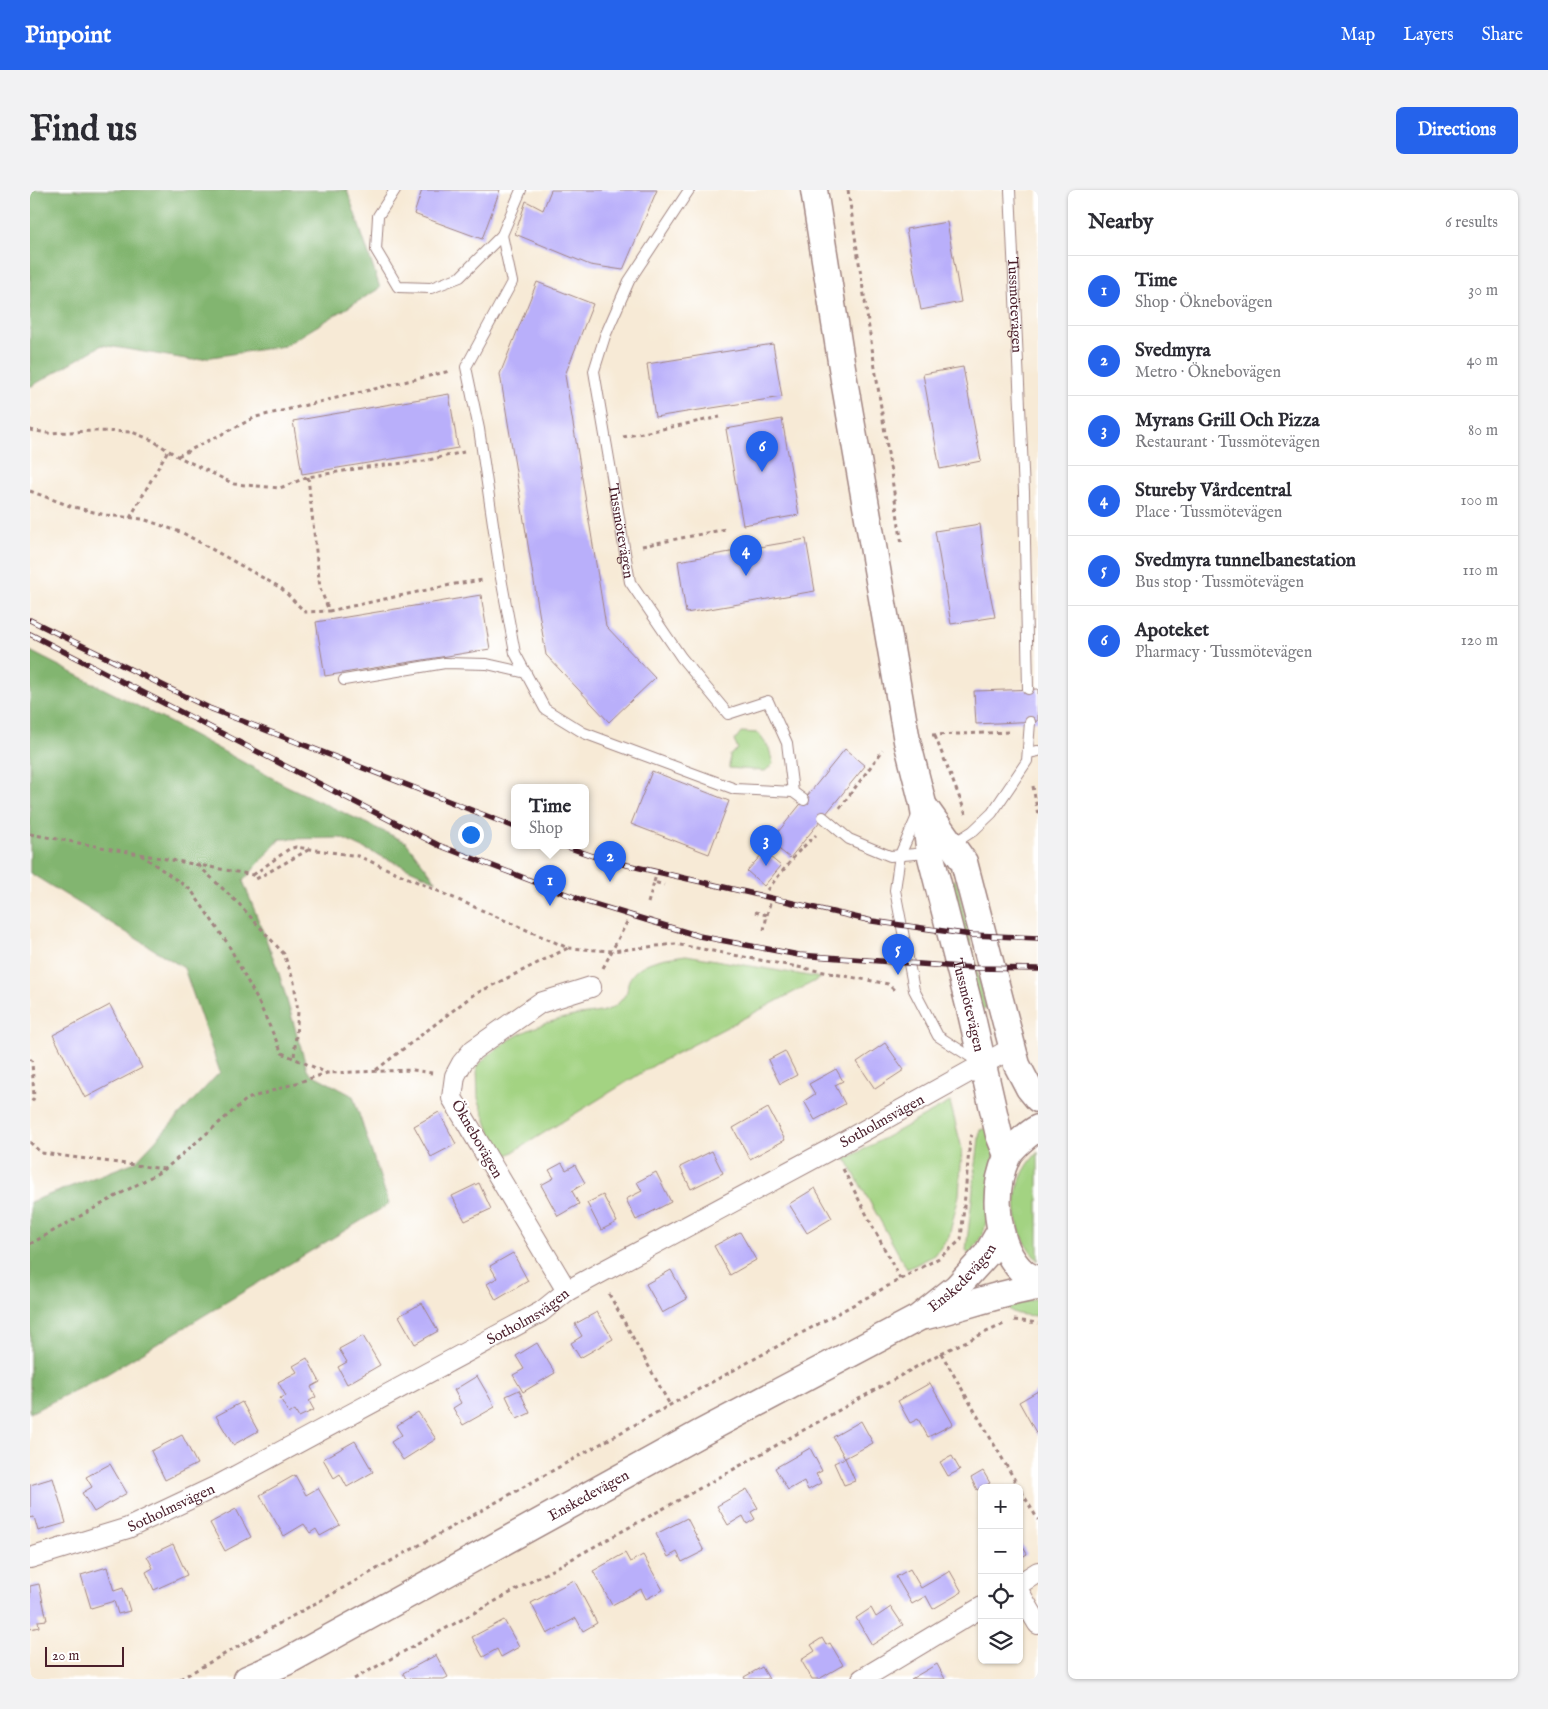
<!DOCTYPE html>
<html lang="en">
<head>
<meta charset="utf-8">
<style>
  :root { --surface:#fff; --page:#f2f2f3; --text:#2b2b33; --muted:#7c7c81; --line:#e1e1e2; --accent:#2563eb }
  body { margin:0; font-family:"IM FELL English",serif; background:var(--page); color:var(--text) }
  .controls { position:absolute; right:15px; bottom:15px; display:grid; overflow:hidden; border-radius:8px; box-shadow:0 1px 4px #0004 }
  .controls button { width:45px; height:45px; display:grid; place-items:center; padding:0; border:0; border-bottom:1px solid var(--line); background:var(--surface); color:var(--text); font:25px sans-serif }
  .scale { position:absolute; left:15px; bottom:12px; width:79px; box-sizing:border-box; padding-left:5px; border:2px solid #4a1f2b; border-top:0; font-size:14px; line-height:18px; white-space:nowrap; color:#4a1f2b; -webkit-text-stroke:4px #fff; paint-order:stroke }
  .you { position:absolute; left:440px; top:644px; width:18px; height:18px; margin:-12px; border:4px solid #fff; border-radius:50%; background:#1a73e8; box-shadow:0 0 0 8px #1a73e833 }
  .badge { display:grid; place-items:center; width:32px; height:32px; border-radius:50%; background:var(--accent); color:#fff; font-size:16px; font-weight:700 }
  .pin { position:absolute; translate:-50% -41px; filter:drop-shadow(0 1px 2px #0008) }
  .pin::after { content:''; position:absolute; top:26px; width:18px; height:15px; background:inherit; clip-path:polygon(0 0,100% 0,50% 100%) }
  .popup { position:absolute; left:481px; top:594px; width:78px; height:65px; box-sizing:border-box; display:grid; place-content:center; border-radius:8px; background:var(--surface); filter:drop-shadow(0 1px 4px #0005); font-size:16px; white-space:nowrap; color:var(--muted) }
  .popup b { font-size:19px; color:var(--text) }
  .popup::after { content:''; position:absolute; left:50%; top:100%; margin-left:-10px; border:10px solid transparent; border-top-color:var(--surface) }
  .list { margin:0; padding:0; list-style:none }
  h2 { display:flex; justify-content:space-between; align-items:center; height:65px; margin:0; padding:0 20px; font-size:21px }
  h2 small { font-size:16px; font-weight:400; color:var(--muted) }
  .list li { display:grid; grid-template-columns:32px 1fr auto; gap:15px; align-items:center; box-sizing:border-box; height:70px; padding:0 20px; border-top:1px solid var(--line) }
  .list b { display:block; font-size:19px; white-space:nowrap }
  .list p { margin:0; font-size:16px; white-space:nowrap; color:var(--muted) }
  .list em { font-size:16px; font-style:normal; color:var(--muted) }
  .icon { flex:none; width:28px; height:28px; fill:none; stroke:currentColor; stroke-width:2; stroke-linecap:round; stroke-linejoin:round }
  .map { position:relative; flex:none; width:1008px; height:1489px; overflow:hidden; border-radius:8px }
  header { display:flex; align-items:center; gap:30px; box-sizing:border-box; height:70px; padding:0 25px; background:var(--accent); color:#fff }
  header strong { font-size:24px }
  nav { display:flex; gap:28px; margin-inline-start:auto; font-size:18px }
  .intro { display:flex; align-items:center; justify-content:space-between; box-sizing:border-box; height:120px; padding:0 30px }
  h1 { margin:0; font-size:35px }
  .button { padding:12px 22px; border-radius:8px; background:var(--accent); color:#fff; font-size:18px; font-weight:700 }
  main { display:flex; gap:30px; padding:0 30px }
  aside { flex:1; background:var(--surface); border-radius:8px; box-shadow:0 1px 4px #0004 }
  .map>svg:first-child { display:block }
</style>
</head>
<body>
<header>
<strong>Pinpoint</strong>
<nav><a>Map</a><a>Layers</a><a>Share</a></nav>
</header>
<div class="intro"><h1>Find us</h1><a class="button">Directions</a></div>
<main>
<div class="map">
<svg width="1008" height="1489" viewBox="0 0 1008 1489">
  <rect width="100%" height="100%" fill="#fff"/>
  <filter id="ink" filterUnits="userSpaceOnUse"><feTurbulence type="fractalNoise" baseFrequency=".02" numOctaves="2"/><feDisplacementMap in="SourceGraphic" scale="10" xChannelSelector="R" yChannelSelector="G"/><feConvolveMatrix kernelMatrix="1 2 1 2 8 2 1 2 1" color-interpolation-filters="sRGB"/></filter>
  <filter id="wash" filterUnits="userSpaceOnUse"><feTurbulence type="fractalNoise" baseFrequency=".0096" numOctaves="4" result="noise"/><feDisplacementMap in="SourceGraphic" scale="20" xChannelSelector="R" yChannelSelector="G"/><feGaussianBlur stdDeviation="1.12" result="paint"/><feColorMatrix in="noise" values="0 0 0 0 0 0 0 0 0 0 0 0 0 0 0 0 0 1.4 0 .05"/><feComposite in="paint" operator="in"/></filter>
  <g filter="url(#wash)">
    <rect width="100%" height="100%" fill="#f7ead6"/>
    <path fill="#a3d382" stroke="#767956" d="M711,542L728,543L739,558L743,574L735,581L699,578L700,565L708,559L704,551Z
      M925,690L928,697L956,819L950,820L919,692Z
      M656,765L791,788L626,874L470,970L448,908L447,877C471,849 508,833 544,826C556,823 574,824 585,816C588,814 596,805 597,801C598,798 597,794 599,790C609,770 636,768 656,765Z
      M920,912L932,959L929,1005L919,1046L905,1065L877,1079L816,969Z
      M958,938L965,960L956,1033L953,1044L940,1065L936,1060L950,940Z
      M1008,962V1071C979,1037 977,995 1008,962Z
      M1008,1108V1126C998,1125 983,1126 977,1117Z"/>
    <path fill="#82b570" stroke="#666a4e" d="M0,0H317L350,98L254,156L162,170L72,155L0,197Z
      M0,461L141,533L257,596L376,652L406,691L311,648L250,649L213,691L248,780L278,882L323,906L359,1014L77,1184L0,1223V1012L105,972L190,882L154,778L0,683Z"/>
    <g id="blocks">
      <path fill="#b9affa" d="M392,0H470L452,49L384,24Z
        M521,0H627L593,80L560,75L485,44L496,11L513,20Z
        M917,32L931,112L891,120L876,39Z
        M507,92L563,114L535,185L556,312L576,436L625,488L579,532L516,465L470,184Z
        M743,154L752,207L625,227L617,174Z
        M933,177L951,271L910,279L893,184Z
        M419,204L428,258L272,284L263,231Z
        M752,229L769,325L713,335L696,239Z
        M950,334L956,384L965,427L921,434L905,341Z
        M776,349L785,401L656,423L648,371Z
        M451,405L460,459L295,486L286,432Z
        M1008,499V531L946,534L944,501Z
        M815,559L835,576L760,668L740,652Z
        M622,581L699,611L679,664L601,634Z
        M734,662L751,676L734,696L717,681Z
        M80,815L112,878L55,908L23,845Z
        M855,853L874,880L845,899L827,872Z
        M755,861L767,885L750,894L738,870Z
        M806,879L813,891L805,895L815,914L785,930L774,911L785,904L779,894Z
        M738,918L755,950L720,969L703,938Z
        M409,922L426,954L401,967L384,936Z
        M682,961L693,983L661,999L650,977Z
        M532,973L536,980L545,975L555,993L542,1001L549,1014L528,1026L511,995L524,988L519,980Z
        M626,982L641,1012L606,1030L596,1009L612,1001L607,992Z
        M449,993L461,1019L435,1031L422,1006Z
        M785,998L802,1028L777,1043L759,1014Z
        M573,1005L587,1032L571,1040L557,1013Z
        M710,1042L726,1070L700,1085L684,1056Z
        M483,1063L498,1091L466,1110L457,1094L467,1088L460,1076Z
        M641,1080L657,1109L632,1123L616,1094Z
        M392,1113L408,1141L385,1154L369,1126Z
        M567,1122L583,1149L550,1168L541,1153L552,1146L545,1134Z
        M333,1146L350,1175L317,1194L308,1177L317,1172L309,1159Z
        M507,1153L525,1183L493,1202L483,1185L494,1179L486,1166Z
        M277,1168L290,1192L281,1197L286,1207L279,1211L284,1220L269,1227L265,1220L259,1224L250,1208L256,1206L248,1192L267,1182L263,1176Z
        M447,1186L465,1217L433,1235L423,1218L431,1213L424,1200Z
        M900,1193L923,1234L898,1247L888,1229L880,1233L868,1211Z
        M489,1200L500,1223L487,1229L476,1206Z
        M1008,1201V1246L989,1212Z
        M212,1212L228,1241L203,1255L186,1226Z
        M388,1222L406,1249L373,1270L361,1252L372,1245L366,1236Z
        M831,1231L843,1253L815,1268L803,1247Z
        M152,1245L167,1274L135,1290L121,1261Z
        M325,1251L343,1282L317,1297L310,1284L304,1288L293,1269Z
        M780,1258L792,1281L786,1284L791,1293L778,1300L774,1291L758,1300L745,1278Z
        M922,1266L930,1280L918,1286L910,1272Z
        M815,1268L825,1291L814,1295L804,1273Z
        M80,1274L97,1303L64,1322L52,1303L62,1297L56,1287Z
        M953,1281L960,1293L947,1300L941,1288Z
        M265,1285L276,1305L288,1298L310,1335L290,1346L286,1339L280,1343L274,1334L254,1346L230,1305Z
        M23,1288L36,1333L8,1341L4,1327L0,1328V1295Z
        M717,1299L728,1318L721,1322L725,1329L717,1334L713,1326L698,1335L687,1316Z
        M206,1319L221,1347L195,1361L180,1333Z
        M657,1328L674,1361L652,1372L647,1362L638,1367L626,1344Z
        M989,1350L997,1364L989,1369Z
        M143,1354L157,1385L124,1400L116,1382L123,1378L117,1366Z
        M595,1363L600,1372L613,1365L633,1400L616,1409L611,1399L582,1415L563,1381Z
        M77,1377L84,1401L93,1398L100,1421L88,1424L84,1411L61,1418L51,1385Z
        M880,1379L891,1398L920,1381L932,1402L903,1419L896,1406L882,1414L866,1387Z
        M544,1390L567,1433L553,1441L546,1428L517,1444L501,1413Z
        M9,1394L17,1430L8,1431L9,1437L0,1439V1396Z
        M861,1417L873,1435L842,1455L826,1428L841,1418L846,1427Z
        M474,1430L489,1457L471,1467L467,1459L453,1467L442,1447Z
        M792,1448L796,1455L800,1453L813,1475L789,1489H782L771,1470L785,1461L781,1455Z
        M406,1465L418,1487L414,1489H376L373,1483Z
        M907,1474L915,1489H881Z
        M732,1477L739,1489H715L714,1487Z"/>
    </g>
  </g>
  <g filter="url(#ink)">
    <use href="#blocks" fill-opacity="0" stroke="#a08480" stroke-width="1"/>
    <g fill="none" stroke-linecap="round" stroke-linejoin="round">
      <defs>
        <g id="service">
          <path d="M365,0L348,26L346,60L368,97L401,98L430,87L472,45L491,0"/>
          <path id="s1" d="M659,0L599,91L575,146L564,181L600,392L651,467L698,524L738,511L757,553L763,602L774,610"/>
          <path id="s2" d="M980,0L994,302L998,499"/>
          <path d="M472,45L482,92L436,177L449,239L471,388L485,463L515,519L554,543L705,599L763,602"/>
          <path d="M314,490L415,473L457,474L496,483"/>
          <path d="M998,563L1008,561"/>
          <path d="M888,624L870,665L865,700L884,800L908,846L947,871"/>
          <path d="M793,627L819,649L860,666L898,663"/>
          <path d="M921,655L943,641L962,623L997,571L1000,532"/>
        </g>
        <g id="minor">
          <path d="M537,1101L422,908L425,886L432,873L443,860L510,813L561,797"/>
          <path id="s3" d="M0,1368L98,1338L189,1295L511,1122L537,1101L568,1084L803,958L982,858"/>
          <path d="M989,1394L1008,1382"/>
          <path d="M989,1402L1008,1434"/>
          <path d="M832,1489L952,1417"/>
        </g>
        <g id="tertiary">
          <path id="s4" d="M784,0L814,190L877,551L893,614L900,663L941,823L969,945L977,965"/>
          <path d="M896,619L934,672L987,875L999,898L1008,909"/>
          <path d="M1008,938C999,943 981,958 977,967C961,1001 965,1057 994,1083C998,1086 1004,1088 1008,1091"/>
          <path d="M896,1126C933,1117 970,1103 1008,1097"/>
          <path id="s5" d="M217,1489L256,1472L669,1244L888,1128L927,1097L957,1064L970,1041"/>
        </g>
      </defs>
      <use href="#service" stroke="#a08480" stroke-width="12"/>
      <use href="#minor" stroke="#a08480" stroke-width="22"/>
      <use href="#tertiary" stroke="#a08480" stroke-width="29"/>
      <path stroke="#a08480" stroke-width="3" stroke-dasharray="4 4" stroke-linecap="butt" d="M818,0L872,355
        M0,240L17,243L64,241L102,242L122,250L147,266L204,294L250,298L278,287L337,277L394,271L434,262
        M593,247L690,227
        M148,266L226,227L420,181
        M278,287L290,398L299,421L425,394L453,390
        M0,301L40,316L75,325L113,329L153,343L251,398L275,422L299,421
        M100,328L138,260
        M612,356L696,339
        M902,545L981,542
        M905,546L936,624
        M1003,596L1008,625
        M810,618L853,560
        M0,644L223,685L226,689L280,659
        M111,665L161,700L198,754L228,811L252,863L297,883
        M168,675L209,714L254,764L264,792L268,822L264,868
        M223,685L259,659L266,657L328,666L538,758L582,761L645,754L858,794L865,801
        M624,692L628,679
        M737,700L769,661L786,645
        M618,713L624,692L634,695
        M725,722L737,725L734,740
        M737,725L741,709
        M573,778L597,732
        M0,869L2,871L4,908L0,915
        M346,880L443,805L538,758
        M0,952L11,963L135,979
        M813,979L870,1089
        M0,1054L135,979L217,909L297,883L383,880L402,883
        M579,1104L640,1215
        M984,1130L1008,1133
        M911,1163L1008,1330
        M150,1489L640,1215L909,1068L931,1050L940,949L942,945
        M324,1489L647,1311L911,1163L976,1133"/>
      <use href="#service" stroke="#fff" stroke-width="10"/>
      <use href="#minor" stroke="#fff" stroke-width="20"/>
      <use href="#tertiary" stroke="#fff" stroke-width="26"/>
      <defs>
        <path id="rail" d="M0,430L179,518L485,637
          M0,444L408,655L557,712L669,746L769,765L944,778L1008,779
          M532,655L571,669L842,731L942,745L1008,748"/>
      </defs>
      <use href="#rail" stroke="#4a1f2b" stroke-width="5.5"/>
      <use href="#rail" stroke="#fff" stroke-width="4" stroke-dasharray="11" stroke-linecap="butt"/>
    </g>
  </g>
  <g text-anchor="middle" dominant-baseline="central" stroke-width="5" stroke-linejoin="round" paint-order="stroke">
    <g font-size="15" fill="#4a1f2b" stroke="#fff">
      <text stroke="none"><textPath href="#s2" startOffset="115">Tussmötevägen</textPath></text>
      <text stroke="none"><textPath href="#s1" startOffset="368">Tussmötevägen</textPath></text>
      <text stroke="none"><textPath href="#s4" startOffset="830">Tussmötevägen</textPath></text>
      <text stroke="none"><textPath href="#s3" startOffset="960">Sotholmsvägen</textPath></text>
      <text transform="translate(447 949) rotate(60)">Öknebovägen</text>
      <text stroke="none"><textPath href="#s5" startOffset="822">Enskedevägen</textPath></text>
      <text stroke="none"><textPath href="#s3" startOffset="555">Sotholmsvägen</textPath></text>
      <text stroke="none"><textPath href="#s5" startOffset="388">Enskedevägen</textPath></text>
      <text stroke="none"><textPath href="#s3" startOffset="150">Sotholmsvägen</textPath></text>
    </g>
  </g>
</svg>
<div class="controls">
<button>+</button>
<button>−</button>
<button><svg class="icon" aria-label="locate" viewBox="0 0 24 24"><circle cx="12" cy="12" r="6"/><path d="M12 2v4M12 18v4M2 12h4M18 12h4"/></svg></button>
<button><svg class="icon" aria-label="layers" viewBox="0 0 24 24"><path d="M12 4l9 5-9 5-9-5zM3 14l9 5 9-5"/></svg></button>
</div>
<div class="scale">20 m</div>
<div class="you"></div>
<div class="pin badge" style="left:520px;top:716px">1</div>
<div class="popup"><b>Time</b>Shop</div>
<div class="pin badge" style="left:580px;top:692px">2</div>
<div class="pin badge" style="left:736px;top:676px">3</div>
<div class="pin badge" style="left:716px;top:386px">4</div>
<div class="pin badge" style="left:868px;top:785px">5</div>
<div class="pin badge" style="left:732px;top:282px">6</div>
</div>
<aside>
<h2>Nearby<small>6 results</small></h2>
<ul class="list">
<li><span class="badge">1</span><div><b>Time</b><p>Shop · Öknebovägen</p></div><em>30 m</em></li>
<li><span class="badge">2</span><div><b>Svedmyra</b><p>Metro · Öknebovägen</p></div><em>40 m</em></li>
<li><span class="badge">3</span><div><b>Myrans Grill Och Pizza</b><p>Restaurant · Tussmötevägen</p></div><em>80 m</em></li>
<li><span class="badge">4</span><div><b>Stureby Vårdcentral</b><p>Place · Tussmötevägen</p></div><em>100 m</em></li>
<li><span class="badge">5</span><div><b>Svedmyra tunnelbanestation</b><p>Bus stop · Tussmötevägen</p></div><em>110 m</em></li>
<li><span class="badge">6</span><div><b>Apoteket</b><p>Pharmacy · Tussmötevägen</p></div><em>120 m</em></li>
</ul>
</aside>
</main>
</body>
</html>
